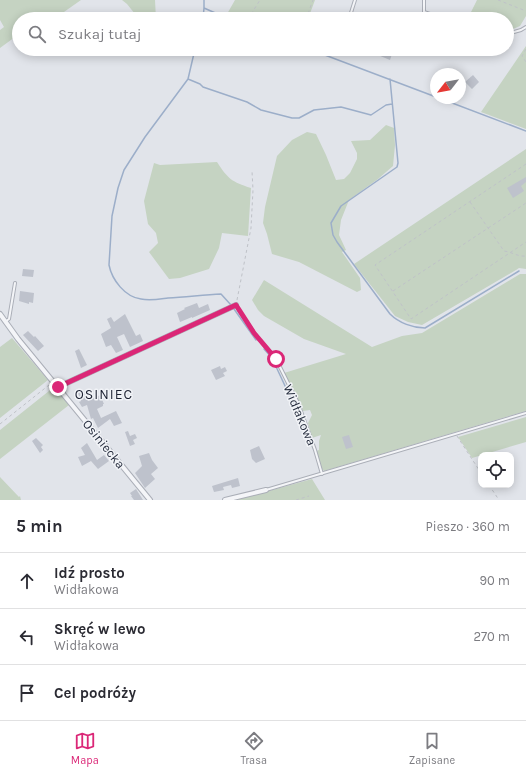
<!DOCTYPE html>
<html lang="pl">
<head>
<meta charset="utf-8">
<style>
  :root { --surface:#fff; --page:#f7f7f7; --text:#2b2b33; --muted:#7c7c81; --line:#e1e1e2; --accent:#db2777 }
  body { margin:0; font-family:Karla,sans-serif; background:var(--page); color:var(--text) }
  .controls { position:absolute; right:12px; bottom:12px; display:grid; overflow:hidden; border-radius:8px; box-shadow:0 2px 10px #0003 }
  .controls button { width:36px; height:36px; display:grid; place-items:center; padding:0; border:0; border-bottom:1px solid var(--line); background:var(--surface); color:var(--text); font:20px sans-serif }
  .compass { position:absolute; left:430px; top:68px; width:36px; height:36px; border-radius:50%; background:var(--surface); box-shadow:0 2px 10px #0003; rotate:239deg }
  .stop { position:absolute; width:12px; height:12px; margin:-9px; border:3px solid #db2777; border-radius:50%; background:#fff }
  .stop.end { background:#db2777; border-color:#fff; box-shadow:0 1px 4px #0008 }
  .list { margin:0; padding:0; list-style:none }
  h2 { display:flex; justify-content:space-between; align-items:center; height:52px; margin:0; padding:0 16px; font-size:17px }
  h2 small { font-size:13px; font-weight:400; color:var(--muted) }
  .list li { display:grid; grid-template-columns:26px 1fr auto; gap:12px; align-items:center; box-sizing:border-box; height:56px; padding:0 16px; border-top:1px solid var(--line) }
  .list b { display:block; font-size:15px; white-space:nowrap }
  .list p { margin:0; font-size:13px; white-space:nowrap; color:var(--muted) }
  .list em { font-size:13px; font-style:normal; color:var(--muted) }
  .icon { flex:none; width:22px; height:22px; fill:none; stroke:currentColor; stroke-width:2; stroke-linecap:round; stroke-linejoin:round }
  .map { position:relative; flex:none; width:526px; height:500px; overflow:hidden }
  .search { position:absolute; background:var(--surface); box-shadow:0 2px 10px #0003; left:12px; right:12px; top:12px; height:44px; display:flex; align-items:center; gap:10px; box-sizing:border-box; padding:0 14px; border-radius:22px; color:var(--muted); font-size:15px }
  .sheet { height:220px; background:var(--surface) }
  nav { display:flex; justify-content:space-around; align-items:center; box-sizing:border-box; height:56px; border-top:1px solid var(--line); background:var(--surface); font-size:11px; color:var(--muted) }
  nav a { display:grid; justify-items:center; gap:2px }
  nav .on { color:var(--accent) }
  .map>svg:first-child { display:block }
</style>
</head>
<body>
<div class="map">
<svg width="526" height="500" viewBox="0 0 526 500">
  <rect width="100%" height="100%" fill="#e1e4ea"/>
  <path fill="#c5d3c2" d="M0,0H81L54,19H19V40L15,37L0,48V30L4,27L0,20Z
    M122,0H155L156,19H139L127,4Z
    M235,0H315L308,19H240L227,14Z
    M477,0H526V16L520,26L513,29L507,27V19H485L470,14Z
    M526,46V129L481,112Z
    M386,125L394,128L395,145L393,166L378,179L349,200L341,220L339,235L346,250L342,252L360,278L361,290L357,292L299,262L272,254L267,234L263,223L265,207L277,156L292,140L307,132L316,134L326,155L336,180L344,179L350,173L357,159V153L351,141L370,140Z
    M526,149V269L519,268L516,270L422,325L408,322L395,316L354,264Z
    M217,162C228,179 232,182 251,188L248,236L222,233L219,248L209,269L180,278L169,279L149,252L158,243L156,233L148,224L144,201L154,163L160,165Z
    M520,274H526V411L324,471L322,469L316,451L319,450V441L321,435L312,438L308,423L312,415L310,410L303,411L296,394L284,373L346,354L304,339L264,316L258,310L252,300L264,280L372,347L402,336L422,333Z
    M12,338L48,380L0,418V347Z
    M54,387L69,405L0,459V430Z
    M526,417V442L472,458L458,437Z
    M0,477L19,497L20,496L21,500H0Z
    M312,479L325,500H236Z"/>
  <g fill="none" stroke-linecap="round" stroke-linejoin="round">
    <path stroke="#9caec9" stroke-width="1.5" d="M204,0V8L229,19
      M203,19L204,8
      M195,49L188,79L145,137L124,170L118,188L112,216L109,265C112,280 125,297 141,299C150,301 160,299 168,298C186,297 203,295 221,294L231,305
      M309,49L436,97
      M188,79L200,84L203,87L247,102L261,110L292,118H299L314,110L341,107L371,115L386,105L392,104
      M390,79L398,163L397,167L341,206L331,223L333,235L337,242L390,314C399,323 413,328 425,328L519,271
      M439,98L526,131
      M234,309L256,340
      M264,349L272,358L286,388
      M290,395L300,418L307,437"/>
  </g>
  <path fill="#bec2cc" d="M375,49H380L392,54L390,60L373,53Z
    M473,75L479,82L472,89L465,82Z
    M526,177V182L521,186L524,191L513,198L507,188Z
    M23,269L34,270L33,277L22,276Z
    M20,291L34,293L33,303L29,302V304L19,301Z
    M197,303L199,308L208,304L210,310L192,318V317L180,322L177,313L185,309L184,308Z
    M125,314L136,336L140,334L143,341L130,347L124,334L117,337L123,350L116,353L111,345L106,347L101,334L111,328L107,319L111,317L114,322Z
    M28,331L34,337L35,336L44,346L38,351L23,335Z
    M79,349L87,365L81,368L75,351Z
    M220,366L221,369L225,367L227,371L223,373L225,376L216,380L211,370Z
    M84,391L88,401L100,395L104,404H103V406L97,409L101,418L116,411L122,423L114,426L110,419L98,428L93,418L91,419L87,405L82,407L79,402L81,401L78,393Z
    M128,431L130,436L135,434L137,438L133,440L135,444L130,446L125,432Z
    M349,435L353,447L346,449L342,437Z
    M36,438L43,445L41,447L43,450L40,453L32,441Z
    M87,443L97,460L104,455L109,461L98,469L91,461L82,466L78,457L85,455L81,448Z
    M259,446L265,459L256,463L252,459L250,450Z
    M149,453L152,460L158,468L151,474L155,479L145,488L135,473L142,466L139,456Z
    M238,478L240,486L232,488L231,485L223,487L224,490L214,492L212,486Z
    M136,489L143,500H134L131,496H132L130,493Z"/>
  <g fill="none" stroke-linecap="round" stroke-linejoin="round">
    <defs>
      <path id="lane" d="M424,0V12L444,19
        M349,19L355,0
        M428,19L431,14
        M507,34L521,30L526,27
        M395,49L407,53L414,51V49
        M236,306L254,333L276,359L298,403L315,450L322,474
        M5,322L9,319L15,283
        M266,490L526,413"/>
      <path id="street" d="M0,314L18,339L150,500
        M58,387L236,305
        M225,500L266,490"/>
    </defs>
    <use href="#lane" stroke="#aaaeb7" stroke-width="4"/>
    <use href="#street" stroke="#aaaeb7" stroke-width="6"/>
    <path stroke="#bfc2c8" stroke-width="1" stroke-dasharray="3 3" stroke-linecap="butt" d="M498,0L526,11
      M248,19L260,0
      M306,19L313,0
      M526,49L522,56L526,62
      M526,164L375,265L411,319L526,242
      M470,202L504,251C512,252 518,257 526,256
      M393,291L526,203
      M237,300L251,228L253,190L252,171
      M0,424L49,385
      M457,436L481,473
      M489,485L499,500
      M296,500L309,496"/>
    <use href="#lane" stroke="#f4f5f8" stroke-width="2"/>
    <use href="#street" stroke="#f4f5f8" stroke-width="4"/>
  </g>
  <g fill="none" stroke-linecap="round" stroke-linejoin="round">
    <path stroke="#db2777" stroke-width="5" d="M58,387L236,305L254,333L276,359"/>
  </g>
  <g text-anchor="middle" dominant-baseline="central" stroke-width="3" stroke-linejoin="round" paint-order="stroke">
    <g font-size="13" fill="#293041" stroke="#f1f3f7">
      <text transform="translate(300 415) rotate(67)">Widłakowa</text>
      <text transform="translate(104 444) rotate(51)">Osiniecka</text>
    </g>
    <g font-size="14" letter-spacing="1" fill="#1c2132" stroke="#f1f3f7">
      <text x="104" y="394">OSINIEC</text>
    </g>
  </g>
</svg>
<div class="controls">
<button><svg class="icon" aria-label="locate" viewBox="0 0 24 24"><circle cx="12" cy="12" r="6"/><path d="M12 2v4M12 18v4M2 12h4M18 12h4"/></svg></button>
</div>
<svg class="compass" viewBox="-18 -18 36 36"><path d="M0-13l5 13h-10z" fill="#e53935"/><path d="M0 13l5-13h-10z" fill="#7c7c81"/></svg>
<div class="stop" style="left:276px;top:359px"></div>
<div class="stop end" style="left:58px;top:387px"></div>
<div class="search"><svg class="icon" aria-label="search" viewBox="0 0 24 24"><circle cx="10" cy="10" r="6"/><path d="M15 15l6 6"/></svg>Szukaj tutaj</div>
</div>
<section class="sheet">
<h2>5 min<small>Pieszo · 360 m</small></h2>
<ul class="list">
<li><svg class="icon" aria-label="ahead" viewBox="0 0 24 24"><path d="M12 20V5M6 11l6-6 6 6"/></svg><div><b>Idź prosto</b><p>Widłakowa</p></div><em>90 m</em></li>
<li><svg class="icon" aria-label="left" viewBox="0 0 24 24"><path d="M17 20v-9H6M10 6l-5 5 5 5"/></svg><div><b>Skręć w lewo</b><p>Widłakowa</p></div><em>270 m</em></li>
<li><svg class="icon" aria-label="arrive" viewBox="0 0 24 24"><path d="M6 21V4h12l-3 4 3 4H6"/></svg><div><b>Cel podróży</b></div></li>
</ul>
</section>
<nav>
<a class="on"><svg class="icon" aria-label="map" viewBox="0 0 24 24"><path d="M3 6l6-2 6 2 6-2v14l-6 2-6-2-6 2zM9 4v14M15 6v14"/></svg>Mapa</a>
<a><svg class="icon" aria-label="directions" viewBox="0 0 24 24"><path d="M12 3l9 9-9 9-9-9zM9 14v-3h6M13 9l2 2-2 2"/></svg>Trasa</a>
<a><svg class="icon" aria-label="saved" viewBox="0 0 24 24"><path d="M7 4h10v16l-5-4-5 4z"/></svg>Zapisane</a>
</nav>
</body>
</html>
